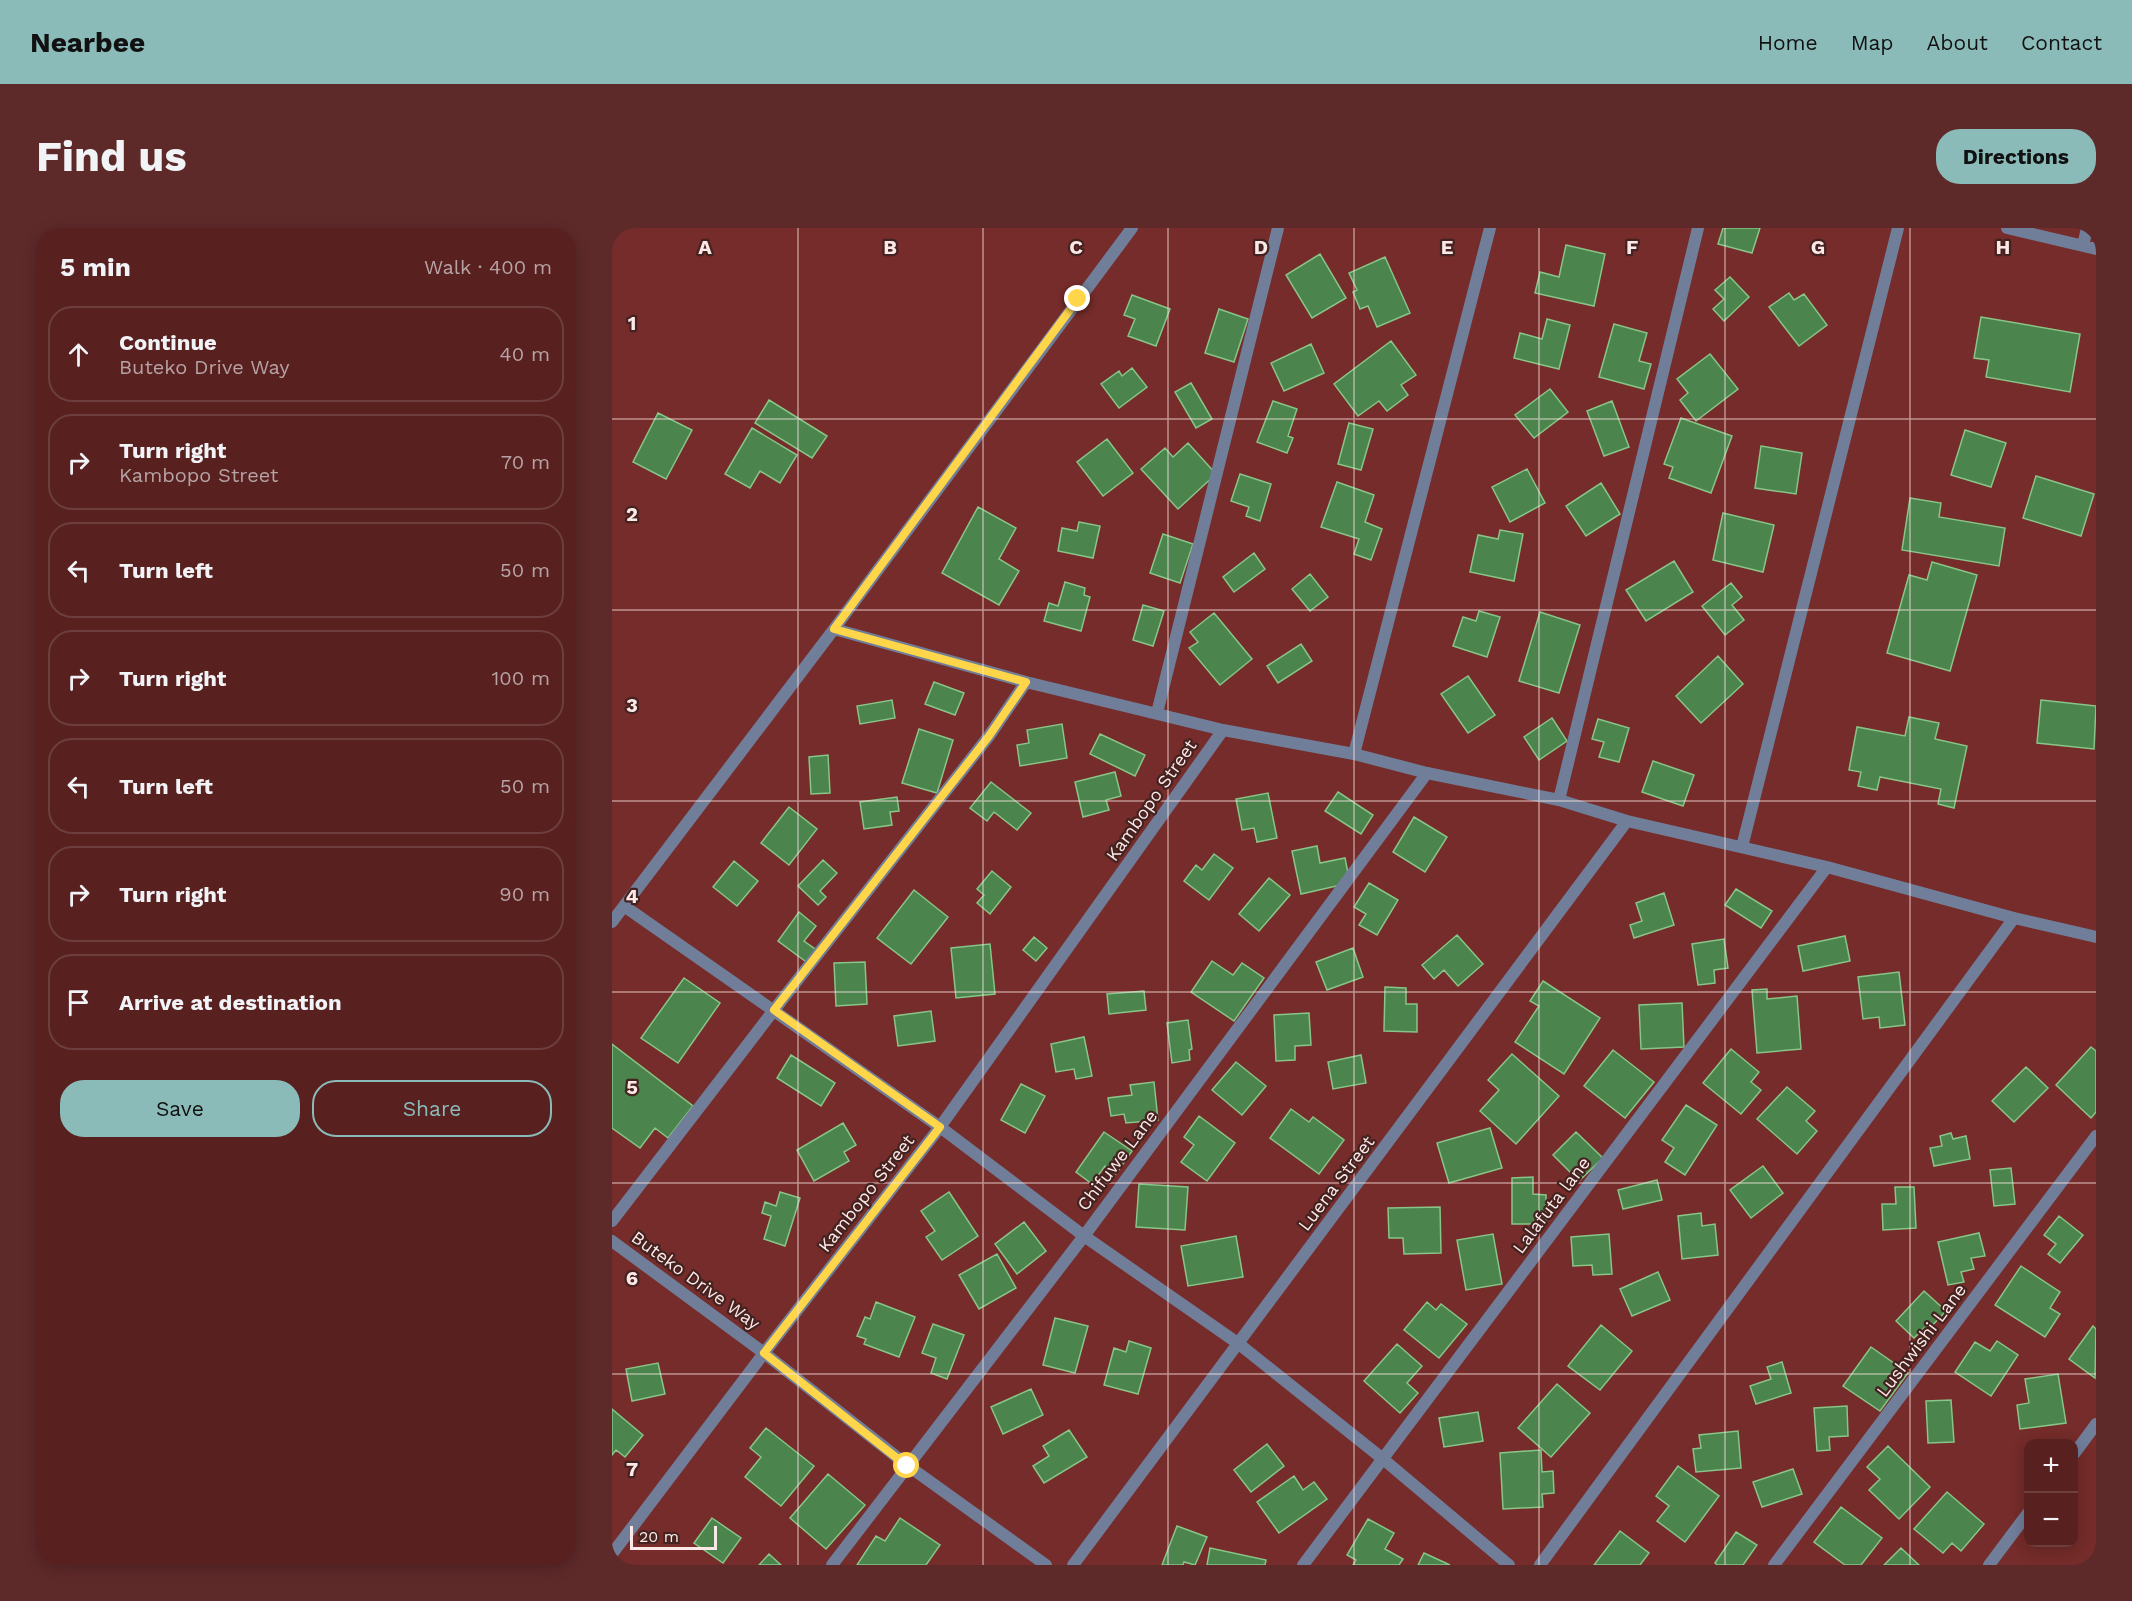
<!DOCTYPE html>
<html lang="en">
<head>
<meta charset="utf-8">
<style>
  :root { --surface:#582120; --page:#5e2929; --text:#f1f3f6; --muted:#b7a3a5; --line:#6d3e3e; --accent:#8bbbb9 }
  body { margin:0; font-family:"Work Sans",sans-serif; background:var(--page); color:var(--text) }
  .controls { position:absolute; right:18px; bottom:18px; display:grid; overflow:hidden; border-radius:12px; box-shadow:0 3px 15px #0003 }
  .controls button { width:54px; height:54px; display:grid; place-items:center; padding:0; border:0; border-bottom:2px solid var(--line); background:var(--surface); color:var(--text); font:30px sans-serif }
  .scale { position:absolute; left:18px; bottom:15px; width:87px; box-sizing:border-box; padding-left:6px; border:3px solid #fce9e7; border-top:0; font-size:16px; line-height:21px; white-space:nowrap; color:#fce9e7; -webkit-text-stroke:4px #442220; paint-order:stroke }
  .stop { position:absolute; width:18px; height:18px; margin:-14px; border:4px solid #ffd54a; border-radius:50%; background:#fff }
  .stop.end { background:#ffd54a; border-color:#fff; box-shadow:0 2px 6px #0008 }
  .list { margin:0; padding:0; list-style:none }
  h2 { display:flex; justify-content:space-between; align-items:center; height:78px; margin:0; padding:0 24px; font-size:26px }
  h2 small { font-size:20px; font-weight:400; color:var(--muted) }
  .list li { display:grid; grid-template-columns:39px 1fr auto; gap:18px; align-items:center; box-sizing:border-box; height:96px; margin:0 12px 12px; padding:0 12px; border:2px solid var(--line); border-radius:24px }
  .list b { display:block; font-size:22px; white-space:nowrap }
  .list p { margin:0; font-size:20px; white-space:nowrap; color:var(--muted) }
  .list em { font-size:20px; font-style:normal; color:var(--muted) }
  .actions { display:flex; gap:12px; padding:18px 24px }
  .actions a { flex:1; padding:14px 0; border:2px solid var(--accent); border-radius:24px; text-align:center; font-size:21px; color:var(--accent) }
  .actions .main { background:var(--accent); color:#111 }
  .icon { flex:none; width:33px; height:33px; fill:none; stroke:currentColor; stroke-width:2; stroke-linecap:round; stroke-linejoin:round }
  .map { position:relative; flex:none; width:1484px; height:1337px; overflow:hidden; border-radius:24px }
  header { display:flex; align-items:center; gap:36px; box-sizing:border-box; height:84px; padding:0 30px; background:var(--accent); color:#111 }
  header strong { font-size:28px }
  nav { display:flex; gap:33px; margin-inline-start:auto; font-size:21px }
  .intro { display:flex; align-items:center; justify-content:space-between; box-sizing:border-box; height:144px; padding:0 36px }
  h1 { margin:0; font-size:42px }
  .button { padding:15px 27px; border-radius:24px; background:var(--accent); color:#111; font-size:21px; font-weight:700 }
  main { display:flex; gap:36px; padding:0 36px }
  aside { flex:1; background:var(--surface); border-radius:24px; box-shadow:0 3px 15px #0003 }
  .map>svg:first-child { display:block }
</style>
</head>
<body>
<header>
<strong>Nearbee</strong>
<nav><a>Home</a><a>Map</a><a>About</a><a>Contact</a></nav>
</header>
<div class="intro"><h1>Find us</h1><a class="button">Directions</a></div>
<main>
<aside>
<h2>5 min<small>Walk · 400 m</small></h2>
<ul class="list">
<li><svg class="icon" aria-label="ahead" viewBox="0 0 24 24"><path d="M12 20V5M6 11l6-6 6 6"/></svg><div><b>Continue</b><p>Buteko Drive Way</p></div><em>40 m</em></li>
<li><svg class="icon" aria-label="right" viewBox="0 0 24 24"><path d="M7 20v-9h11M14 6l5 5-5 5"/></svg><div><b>Turn right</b><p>Kambopo Street</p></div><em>70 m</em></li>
<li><svg class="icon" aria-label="left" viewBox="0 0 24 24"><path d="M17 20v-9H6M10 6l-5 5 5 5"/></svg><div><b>Turn left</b></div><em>50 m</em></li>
<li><svg class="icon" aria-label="right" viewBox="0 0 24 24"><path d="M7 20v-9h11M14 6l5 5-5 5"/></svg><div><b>Turn right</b></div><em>100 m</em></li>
<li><svg class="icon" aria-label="left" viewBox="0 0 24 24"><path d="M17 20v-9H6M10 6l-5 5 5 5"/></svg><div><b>Turn left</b></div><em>50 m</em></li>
<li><svg class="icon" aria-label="right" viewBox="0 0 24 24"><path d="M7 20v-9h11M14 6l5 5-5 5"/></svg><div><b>Turn right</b></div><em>90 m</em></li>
<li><svg class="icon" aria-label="arrive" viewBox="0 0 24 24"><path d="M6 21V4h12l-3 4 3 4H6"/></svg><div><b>Arrive at destination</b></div></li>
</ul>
<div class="actions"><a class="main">Save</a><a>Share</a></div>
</aside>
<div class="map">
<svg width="1484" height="1337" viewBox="0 0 1484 1337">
  <rect width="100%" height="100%" fill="#752c2a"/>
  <path fill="#4b844c" stroke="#89c488" stroke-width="1.5" d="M1111,0H1148L1140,25L1106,16Z
    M954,17L993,26L982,78L923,65L928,44L947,49Z
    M708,26L734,70L700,90L674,47Z
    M773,29L798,85L765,99L756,78L748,81L741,64L745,62L737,45Z
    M1118,49L1137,69L1112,93L1101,81L1112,71L1103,62Z
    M1177,65L1182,72L1192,66L1215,97L1187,118L1157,79Z
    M520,67L558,81L544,118L516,108L523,91L512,87Z
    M607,81L636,91L622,134L593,125Z
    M1369,89L1468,106L1458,164L1374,149L1377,132L1362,130Z
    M935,91L958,97L947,141L902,130L908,105L930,111Z
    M1002,96L1035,105L1027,133L1039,136L1032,161L987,149Z
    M779,113L804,147L789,157L796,167L775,183L767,173L746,188L722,156Z
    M699,116L712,145L672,163L659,135Z
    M1098,126L1126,161L1084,193L1068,172L1076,165L1065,151Z
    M520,140L535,159L507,180L489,156L507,143L510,148Z
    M579,155L600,191L584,200L563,164Z
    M938,161L956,184L922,210L903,187Z
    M157,172L215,208L200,230L143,195Z
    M661,173L685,181L676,208L681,210L675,225L645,214Z
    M1000,173L1017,219L992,228L975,183Z
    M46,185L80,202L54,251L21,234Z
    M1069,190L1120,208L1099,265L1057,250L1061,239L1052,236Z
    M737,195L761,201L749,242L726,236Z
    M140,200L185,227L168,255L148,243L138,260L113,246Z
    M1353,202L1394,215L1379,259L1339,247Z
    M495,211L521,245L491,268L465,234Z
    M576,215L604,246L566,281L529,241L553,220L561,229Z
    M1149,218L1190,225L1184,266L1143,260Z
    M915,241L933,275L898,294L880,259Z
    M628,246L659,256L648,293L634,288L637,279L619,273Z
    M1424,248L1482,266L1469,308L1411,290Z
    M725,254L762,267L753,294L770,301L759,332L742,326L747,311L709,299Z
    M989,255L1008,286L974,308L954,278Z
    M1298,270L1329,275L1327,289L1393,300L1387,338L1290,322Z
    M366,279L404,300L387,331L407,343L387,377L330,345Z
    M1111,285L1162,297L1151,344L1101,332Z
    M467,294L488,298L481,330L446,323L450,300L465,303Z
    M888,302L911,306L902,353L858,344L866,307L886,311Z
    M551,306L581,316L568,355L538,345Z
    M642,325L653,341L622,364L611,349Z
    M1062,333L1081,364L1034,393L1014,362Z
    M1320,334L1365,347L1338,443L1275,425L1297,347L1315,352Z
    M698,346L716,369L698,383L680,361Z
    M453,354L473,360L472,367L478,369L469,403L432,393L437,375L446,378Z
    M1119,355L1130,369L1120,377L1132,392L1113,407L1090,378Z
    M531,377L552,383L541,418L521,412Z
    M867,383L888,389L875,429L841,418L851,389L864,393Z
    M928,384L968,397L947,465L907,453Z
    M602,385L640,431L608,457L577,420L586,414L578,404Z
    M689,416L700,433L666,455L655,438Z
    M1106,428L1131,456L1089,495L1064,468Z
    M856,448L883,487L856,505L829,466Z
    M322,454L352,465L343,487L313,476Z
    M280,472L283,490L248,496L245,478Z
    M1429,472L1484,478L1482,521L1425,515Z
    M1297,489L1327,495L1323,511L1355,518L1342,580L1326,576L1329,561L1268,549L1265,562L1246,558L1249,544L1237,542L1245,499L1293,508Z
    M940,490L955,513L927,532L912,509Z
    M986,491L1017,500L1007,534L987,529L992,514L980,511Z
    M450,496L455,530L408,538L405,517L417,515L415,502Z
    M307,501L341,512L325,565L290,555Z
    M488,506L533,527L523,548L478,526Z
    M216,527L218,565L199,566L197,529Z
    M1041,533L1082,547L1071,578L1030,564Z
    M503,544L509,568L494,572L497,582L471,589L463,554Z
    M379,554L419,585L405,602L382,584L375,593L358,580Z
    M726,564L761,587L749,606L713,583Z
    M656,565L665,610L645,614L642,600L630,602L624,571Z
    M285,569L287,583L278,584L280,597L252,601L248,574Z
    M177,579L205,601L177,637L149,615Z
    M802,589L835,609L813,644L781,624Z
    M705,618L708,635L733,630L738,655L689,666L680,623Z
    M602,626L621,640L597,672L572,653L584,637L590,642Z
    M211,632L225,645L208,663L214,669L206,677L186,658Z
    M122,633L146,653L125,678L101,659Z
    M380,643L399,659L378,686L365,675L372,667L365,661Z
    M657,650L678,667L647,703L627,686Z
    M757,655L786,672L765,707L747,697L754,686L742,679Z
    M1124,661L1160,683L1149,700L1113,677Z
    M302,662L336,689L299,736L265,710Z
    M1052,665L1062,697L1022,710L1018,697L1030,693L1024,675Z
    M187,684L204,698L192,713L206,723L197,736L166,713Z
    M845,707L871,736L846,758L832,742L822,751L810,737Z
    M1233,708L1238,733L1191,743L1186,718Z
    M422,709L435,720L424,733L411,722Z
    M1112,711L1116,740L1102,742L1103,755L1086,757L1080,716Z
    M378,716L383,766L344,770L339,720Z
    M741,720L751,749L715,762L704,734Z
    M600,733L621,747L630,735L652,750L622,793L579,764Z
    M253,734L255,776L224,778L222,735Z
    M1287,744L1293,797L1268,800L1267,789L1251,791L1246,749Z
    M72,750L108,775L66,835L29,810Z
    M931,753L988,790L952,846L903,814L927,778L918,773Z
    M773,759L794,760V776H805V804L772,803Z
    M1155,761V771L1185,768L1189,821L1145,825L1140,762Z
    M532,763L534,782L497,786L495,766Z
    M1070,775L1072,819L1029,821L1027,777Z
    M319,783L323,813L286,818L282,788Z
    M697,785L699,817L683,818V832L664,833L662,787Z
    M576,792L580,821L577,822L578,832L560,835L555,795Z
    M472,809L480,848L464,851L462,841L444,844L439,816Z
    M0,816L81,878L56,910L43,900L28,920L0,900Z
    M1479,819L1484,823V884L1479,890L1444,857Z
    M1119,821L1147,844L1139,854L1149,862L1129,886L1091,855Z
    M1001,822L1042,854L1013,890L972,858Z
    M900,826L947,868L904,916L868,883L887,862L876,852Z
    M179,827L223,855L209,878L165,850Z
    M749,827L754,855L721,861L716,834Z
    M624,834L654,858L630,887L600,862Z
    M1414,839L1436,860L1402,894L1380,873Z
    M542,854L546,892L514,895L512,886L499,888L496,870L520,867L518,857Z
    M409,856L433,868L413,905L389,892Z
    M1175,859L1203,883L1194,893L1205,903L1185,926L1145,891Z
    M1074,877L1105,897L1073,947L1053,934L1062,920L1050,912Z
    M679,881L697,894L701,889L732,912L707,946L658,910Z
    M587,888L623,915L595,953L569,934L582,917L572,909Z
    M231,895L244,917L232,924L237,933L202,953L185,922Z
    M878,900L890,940L837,955L825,915Z
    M492,904L520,923L504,946L493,938L480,956L464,944Z
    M964,904L991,930L967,953L941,927Z
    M1339,905L1341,911L1354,908L1358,931L1322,938L1318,920L1330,918L1328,908Z
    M1151,938L1171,965L1139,990L1118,962Z
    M1399,940L1403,976L1382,978L1378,942Z
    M921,949V966L934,967V996H900V950Z
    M1045,952L1050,972L1011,981L1006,962Z
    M527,956L576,959L573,1002L524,999Z
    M1283,959H1302L1304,1000L1271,1002L1270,976H1284Z
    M168,964L188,970L173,1018L152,1011L159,988L150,985L153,974L164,978Z
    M337,964L366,1008L330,1032L314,1009L323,1003L309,983Z
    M828,979L829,1025L792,1026L791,1010H777L776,980Z
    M1089,985L1090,998L1103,996L1106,1027L1070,1031L1066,988Z
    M1447,988L1471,1007L1448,1035L1436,1026L1444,1016L1432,1007Z
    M412,994L434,1023L405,1046L383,1016Z
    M1367,1005L1373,1028L1359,1030L1362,1041L1349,1044L1352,1054L1336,1057L1326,1014Z
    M881,1006L890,1056L854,1062L845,1012Z
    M997,1006L1000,1046L981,1047L980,1037L961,1038L959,1009Z
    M624,1008L631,1049L576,1058L569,1018Z
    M385,1026L404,1060L367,1081L347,1047Z
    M1409,1038L1448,1064L1438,1080L1448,1086L1433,1109L1383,1077Z
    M1046,1044L1058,1072L1020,1088L1008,1061Z
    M1312,1063L1334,1083L1315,1103L1312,1100L1302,1110L1284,1093Z
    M264,1074L303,1089L287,1129L252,1116L254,1111L245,1108L253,1089L258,1091Z
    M815,1074L824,1082L829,1076L855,1096L827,1130L792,1102Z
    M443,1090L476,1098L463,1145L431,1137Z
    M321,1096L352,1107L335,1151L319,1145L324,1130L310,1125Z
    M989,1097L1020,1123L988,1162L956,1138Z
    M1481,1098L1484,1101L1483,1150L1457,1131Z
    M517,1113L539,1120L526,1166L492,1157L502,1120L514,1124Z
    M1385,1113L1406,1127L1379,1168L1343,1144L1363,1114L1378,1123Z
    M785,1116L810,1138L795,1155L806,1165L788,1185L752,1153Z
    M1259,1119L1296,1145L1268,1183L1231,1158Z
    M1170,1134L1179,1165L1144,1176L1138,1158L1159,1151L1155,1139Z
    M46,1135L53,1166L20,1173L14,1141Z
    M1446,1146L1454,1195L1408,1201L1405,1177L1417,1175L1413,1151Z
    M945,1156L978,1185L939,1229L906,1200Z
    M419,1161L431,1187L391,1206L379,1179Z
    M1339,1172L1342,1214L1316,1215L1314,1173Z
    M1235,1178L1236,1208L1217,1209L1218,1222L1205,1223L1202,1180Z
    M0,1181L31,1207L13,1229L4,1222L0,1227Z
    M866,1184L871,1213L832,1219L827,1190Z
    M154,1200L202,1238L169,1278L133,1249L149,1229L138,1220Z
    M457,1202L475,1229L432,1255L421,1238L437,1228L431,1218Z
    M1126,1203L1129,1240L1084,1244L1081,1221L1089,1220L1087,1207Z
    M655,1216L672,1238L639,1264L622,1242Z
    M1276,1218L1318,1259L1287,1291L1257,1262L1268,1251L1255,1239Z
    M929,1222L930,1244L941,1243L942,1265L930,1266L931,1279L891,1281L888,1225Z
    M1066,1238L1107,1268L1073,1314L1045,1293L1057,1278L1044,1268Z
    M1181,1241L1190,1266L1150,1279L1141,1254Z
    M216,1246L253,1277L214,1321L178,1290Z
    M682,1248L691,1262L702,1254L715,1271L667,1305L645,1274Z
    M1335,1264L1372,1296L1349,1323L1340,1315L1331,1325L1302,1301Z
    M1229,1279L1270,1310L1249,1337H1233L1202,1314Z
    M100,1290L129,1310L111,1335L82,1315Z
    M288,1290L328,1317L314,1337H245L264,1308L273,1313Z
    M756,1291L782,1305L773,1321L791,1331L787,1337H741L744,1332L735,1327Z
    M565,1298L595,1309L583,1337L572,1334L571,1337H550Z
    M1008,1303L1037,1325L1028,1337H982Z
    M1124,1304L1145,1317L1131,1337H1105L1103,1335Z
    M598,1320L654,1332L653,1337H595Z
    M1289,1320L1307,1337H1272Z
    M812,1325L838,1337H806Z
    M157,1326L169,1337H147Z"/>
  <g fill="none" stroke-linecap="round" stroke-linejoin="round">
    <path stroke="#707e9a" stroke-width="12" d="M1395,0L1484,21
      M1471,18L1475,0
      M222,401L414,454L611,502L742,526L815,545L947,572L1015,593L1215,639L1402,690L1484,709
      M545,485L666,0
      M742,526L878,0
      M947,572L1086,0
      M1130,619L1286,0
      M12,678L328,899L472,1008L627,1116L771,1231L897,1337
      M0,694L222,401L520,0
      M0,993L162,782L377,508L414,454
      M1462,1226L1484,1196
      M0,1326L152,1125L328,899L611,502
      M220,1337L472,1008L815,545
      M461,1337L1015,593
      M691,1337L1215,639
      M928,1337L1402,690
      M1162,1337L1484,908
      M1377,1337L1416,1285"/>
    <path stroke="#707e9a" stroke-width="12" d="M0,1013L152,1125L295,1237L434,1337"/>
  </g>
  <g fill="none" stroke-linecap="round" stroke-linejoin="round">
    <path stroke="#ffd54a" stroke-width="8" d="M295,1238L152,1125L328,899L162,782L377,508L414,454L222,401L466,71"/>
  </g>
  <path fill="none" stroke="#fce9e7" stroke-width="1.5" stroke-opacity="0.55" d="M186,0V1337M371,0V1337M556,0V1337M742,0V1337M927,0V1337M1113,0V1337M1298,0V1337M0,191H1484M0,382H1484M0,573H1484M0,764H1484M0,955H1484M0,1146H1484"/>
  <g text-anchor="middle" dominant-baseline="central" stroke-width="4.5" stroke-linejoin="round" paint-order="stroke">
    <g font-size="18" fill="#fce9e7" stroke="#442220">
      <text transform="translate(539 572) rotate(-55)">Kambopo Street</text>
      <text transform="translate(505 932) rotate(-53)">Chifuwe Lane</text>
      <text transform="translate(724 955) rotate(-53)">Luena Street</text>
      <text transform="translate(254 965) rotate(-52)">Kambopo Street</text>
      <text transform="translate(939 977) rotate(-53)">Lalafuta lane</text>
      <text transform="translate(84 1052) rotate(36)">Buteko Drive Way</text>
      <text transform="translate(1309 1112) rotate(-53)">Lushwishi Lane</text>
    </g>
  </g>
  <g font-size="20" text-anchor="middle" font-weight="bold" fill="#fce9e7" stroke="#442220" stroke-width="4.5" stroke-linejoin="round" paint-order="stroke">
    <text x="93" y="26">A</text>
    <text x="278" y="26">B</text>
    <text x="464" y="26">C</text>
    <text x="649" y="26">D</text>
    <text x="835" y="26">E</text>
    <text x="1020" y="26">F</text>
    <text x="1206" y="26">G</text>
    <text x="1391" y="26">H</text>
    <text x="20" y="102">1</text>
    <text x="20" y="293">2</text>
    <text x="20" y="484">3</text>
    <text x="20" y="675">4</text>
    <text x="20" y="866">5</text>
    <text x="20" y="1057">6</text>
    <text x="20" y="1248">7</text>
  </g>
</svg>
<div class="controls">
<button>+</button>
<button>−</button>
</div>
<div class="scale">20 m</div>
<div class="stop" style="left:295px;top:1238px"></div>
<div class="stop end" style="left:466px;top:71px"></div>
</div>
</main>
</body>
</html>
